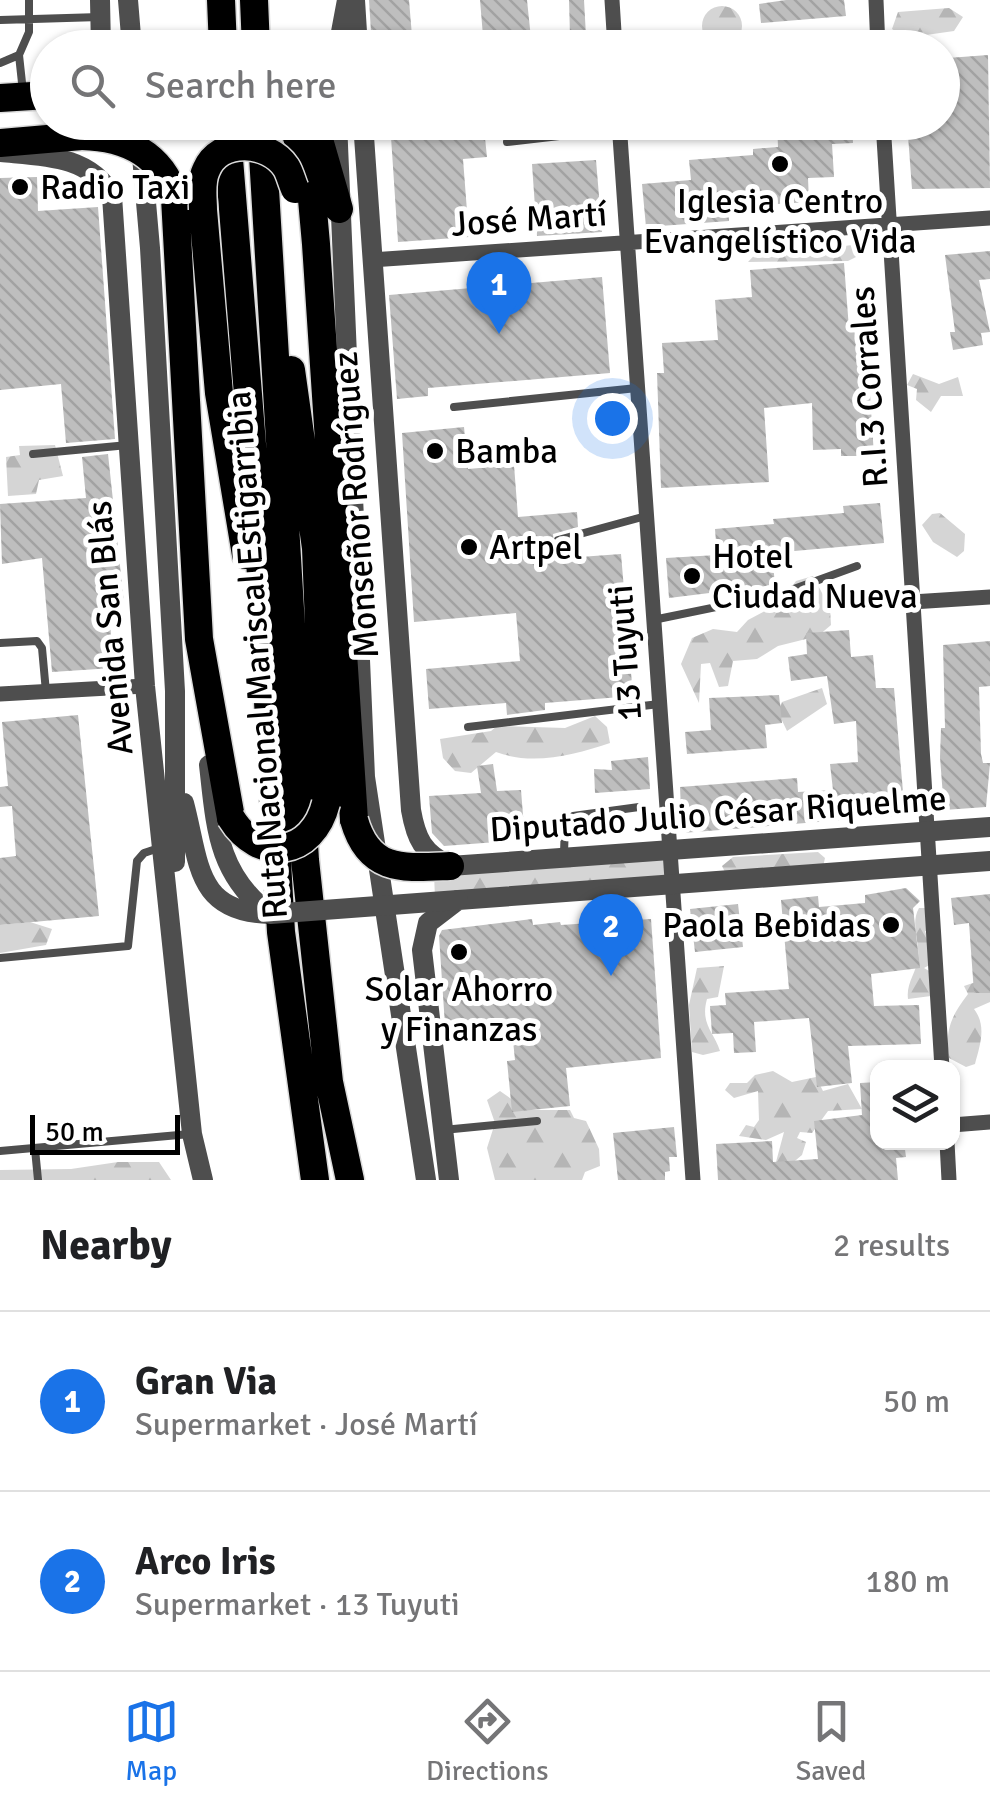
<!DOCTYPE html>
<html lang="en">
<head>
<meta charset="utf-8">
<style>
  :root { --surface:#fff; --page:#f6f6f6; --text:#202124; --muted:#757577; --line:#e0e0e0; --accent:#1a73e8 }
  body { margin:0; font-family:Signika,sans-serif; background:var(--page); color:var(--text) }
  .controls { position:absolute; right:30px; bottom:30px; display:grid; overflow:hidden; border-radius:20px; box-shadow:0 2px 8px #0004 }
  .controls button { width:90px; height:90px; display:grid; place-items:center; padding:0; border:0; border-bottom:2px solid var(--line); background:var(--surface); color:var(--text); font:50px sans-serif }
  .scale { position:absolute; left:30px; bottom:25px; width:150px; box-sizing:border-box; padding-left:10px; border:5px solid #000; border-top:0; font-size:28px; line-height:35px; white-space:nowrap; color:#000; -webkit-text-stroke:8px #fff; paint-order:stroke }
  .you { position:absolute; left:612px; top:418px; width:35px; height:35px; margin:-25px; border:8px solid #fff; border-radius:50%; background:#1a73e8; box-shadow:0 0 0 15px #1a73e833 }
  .badge { display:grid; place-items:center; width:65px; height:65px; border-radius:50%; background:var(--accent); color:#fff; font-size:32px; font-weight:700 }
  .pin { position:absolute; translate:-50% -82px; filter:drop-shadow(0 2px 5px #0008) }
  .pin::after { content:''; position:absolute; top:52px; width:35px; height:30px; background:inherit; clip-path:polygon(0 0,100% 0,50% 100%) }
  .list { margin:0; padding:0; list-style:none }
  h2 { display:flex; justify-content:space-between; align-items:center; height:130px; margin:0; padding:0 40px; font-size:42px }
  h2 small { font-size:32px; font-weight:400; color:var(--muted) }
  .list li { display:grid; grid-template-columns:65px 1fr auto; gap:30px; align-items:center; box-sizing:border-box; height:180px; padding:0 40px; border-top:2px solid var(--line) }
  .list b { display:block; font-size:38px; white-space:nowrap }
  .list p { margin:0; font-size:32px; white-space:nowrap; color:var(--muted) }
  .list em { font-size:32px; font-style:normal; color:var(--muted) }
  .icon { flex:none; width:55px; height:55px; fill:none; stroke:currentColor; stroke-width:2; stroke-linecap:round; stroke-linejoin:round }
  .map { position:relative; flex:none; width:990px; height:1180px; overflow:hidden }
  .search { position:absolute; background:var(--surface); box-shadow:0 2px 8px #0004; left:30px; right:30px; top:30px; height:110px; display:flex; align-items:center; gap:25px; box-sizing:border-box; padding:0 35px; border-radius:55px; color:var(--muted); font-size:38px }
  .sheet { height:490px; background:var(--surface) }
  nav { display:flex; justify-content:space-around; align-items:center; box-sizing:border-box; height:140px; border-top:2px solid var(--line); background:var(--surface); font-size:28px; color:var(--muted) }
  nav a { display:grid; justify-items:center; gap:5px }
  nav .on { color:var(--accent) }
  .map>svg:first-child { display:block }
</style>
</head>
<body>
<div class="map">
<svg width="990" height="1180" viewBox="0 0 990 1180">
  <defs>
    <pattern id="forest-firs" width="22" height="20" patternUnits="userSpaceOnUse" patternTransform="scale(2.5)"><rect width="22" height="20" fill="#d5d5d5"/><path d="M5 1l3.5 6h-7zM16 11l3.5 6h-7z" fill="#b5b5b5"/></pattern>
    <pattern id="building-back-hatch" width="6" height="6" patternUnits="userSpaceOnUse" patternTransform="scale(2.5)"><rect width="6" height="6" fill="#bebebe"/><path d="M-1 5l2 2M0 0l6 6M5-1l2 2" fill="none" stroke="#a2a2a2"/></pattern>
  </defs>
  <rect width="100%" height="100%" fill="#fff"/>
  <path fill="url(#forest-firs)" d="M702 26a20 20 0 1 1 40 0a20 20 0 1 1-40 0Z
    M949,8L963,17L954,31L905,38L892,29L898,12Z
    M852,245L858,256L848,261L748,262L762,247L783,254Z
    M913,374L939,384L958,377L963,396H941L931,412L916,400L917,389L907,385Z
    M55,445L63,476L39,480L36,494L8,496L6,457L20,455L19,446Z
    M940,513L965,534L964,551L957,557L933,542L922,525L932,514Z
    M813,576L830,608L831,625L818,636L778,646L757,659L733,661L728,686L719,687L710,663L701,664L699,703L681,664L692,638L713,629L737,632L748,620L780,603L796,581Z
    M822,688L827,704L787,731L777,710L782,702Z
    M595,716L607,727L610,743C574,755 533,766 496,752L471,773L455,771L443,758L440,739L491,731L497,726L565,728Z
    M818,852L825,858L823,867L726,874L722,866L733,857Z
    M665,854L667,879L435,898L434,874Z
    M919,908H926L933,930L925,931L935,962L924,968L936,975L931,996L908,999C906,983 916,974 918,958C920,941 910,924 919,908Z
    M30,922L52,929L46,945L0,953V925Z
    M724,966L718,997L707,999C700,1024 714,1032 720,1051L703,1055L692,1052L689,1005L697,968Z
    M976,982L990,992V1002L974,1009C987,1026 980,1045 975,1064L966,1067L949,1058C945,1030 951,1016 968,994L964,986Z
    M773,1071L792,1082L816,1077L823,1091L848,1084L862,1109L828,1111L812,1133L800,1132L797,1138L806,1142L802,1155L790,1165L776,1162L784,1132L766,1140L739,1136L746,1125L754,1127L759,1120L758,1091L734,1098L725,1090L730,1083H747L755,1075Z
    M500,1091L527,1110H570L574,1118L586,1121L599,1149L600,1166L585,1172L582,1180H495L487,1148L495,1123L487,1100Z
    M118,1162H159L171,1180H0V1170L71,1169Z"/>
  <path fill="url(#building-back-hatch)" d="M369,0H409L413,48H372Z
    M480,0H527L532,48H484Z
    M569,0H584L586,36H570Z
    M786,0H844L846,16L761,23L759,4Z
    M988,55L990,188L912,189L907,122H942V77H950L948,58Z
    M390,122H524V132L485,138L487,157L463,159L469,237L398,242Z
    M777,122H852L853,143L832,144L834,177L808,178L809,202L728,207L729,221L646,227L642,184L691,180L689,160L753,155V149L778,147Z
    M596,160L602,232L537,236L532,164Z
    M37,177L38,211L98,207L115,439L66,443L61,384L0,390V178Z
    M990,251V279L979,280L990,332L981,333L983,345L953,350L950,332H955L945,255Z
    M844,263L849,329L854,328L858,362H868L874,456H841V449L813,450L812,403L764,408L769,482L661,488L657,373H664L662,343L718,340L715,300L752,297L750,270Z
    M602,277L610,373L428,388V396L397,399L389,295Z
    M464,427L468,469L514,465L518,517L577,512L578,527L553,534L554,546L579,542L580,557L621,554L633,696L545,703V710L507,715L506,703L429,709L426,669L520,661L516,613L414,622L402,433Z
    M108,454L124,603L109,604L113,668L52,672L42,558L2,564L0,504L86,498L82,457Z
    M880,503L884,543L772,553L775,585L669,598L666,558L717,555L715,529L774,524L773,519L844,513L843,506Z
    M849,630L851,657L873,655L876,688H894L905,815L682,833L680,787L797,778L798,792L833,790L830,764L858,762L856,721L834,724L827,676L791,681L788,657L807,654L806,633Z
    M990,641V686L979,687L981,754L983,763H990L986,807L944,810L940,757L941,728H945L943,645Z
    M779,695L782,723L765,725L767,748L687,754L685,732L711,730L709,698Z
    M78,715L99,916L0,925V858L16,856L12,806L0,807V787L8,786L2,722Z
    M648,757L650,789L595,793L594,769L612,770L611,761Z
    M493,764L497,791L521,790L525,840L444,846L432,833L429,796L481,793L477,766Z
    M906,888L920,901L913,908L920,968L871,974L874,1006L919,1005L921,1044L848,1046L852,1083L817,1087L809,1018L754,1022L756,1052L734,1053L733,1033L712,1034L710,1006L726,1005L725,993L789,989L781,900L818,896L819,907L865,903V895Z
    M990,894V993H974L969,923L954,925L951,898Z
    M738,904L743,947L695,952L690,909Z
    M532,919L533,925L560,922L561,925L651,919L661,1058L566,1068L570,1106L512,1112L507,1061L515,1060L511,1021L445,1025L439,936L442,930Z
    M878,1082V1142H904L906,1157L896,1158L898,1180H718L716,1144L772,1141L773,1162L818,1159L814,1121L862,1115L860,1083Z
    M674,1127L677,1157H669L670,1171L665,1172V1180H618L613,1133Z"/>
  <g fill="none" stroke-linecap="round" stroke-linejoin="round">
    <defs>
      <path id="trunk" d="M221,0L223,48
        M254,0L256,48
        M0,98L48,95
        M226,122L257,506L281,932L315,1180
        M261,122L305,860L329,1082L350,1180
        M292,122L310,177L316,244L354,820
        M314,122L339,209
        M0,143L82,136
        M175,198L199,639L231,818
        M203,210L219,393L246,555
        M291,370L316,548L326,803"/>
    </defs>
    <use href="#trunk" stroke="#dbdbdb" stroke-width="31"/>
    <path stroke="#4e4e4e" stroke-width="8" d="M0,20L100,17
      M19,55L23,92
      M0,63L19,55L29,32V0
      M507,142L620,129
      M454,407L637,388
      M33,454L128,445
      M558,540L646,516
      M653,620L780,594L857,566
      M0,643L37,641L42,648L46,692
      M468,727L659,704
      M564,853L565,824L573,816L639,807
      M0,958L128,946L137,861L144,853L159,848
      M443,1130L537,1121
      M35,1149L38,1180
      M0,1151L190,1134"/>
    <path stroke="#4e4e4e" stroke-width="15" d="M612,0L615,48
      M876,0L878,48
      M619,122L693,1180
      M883,122L942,1068
      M371,260L990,218
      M912,602L990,597
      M0,694L145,686
      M952,1125L990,1122
      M947,1142L949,1180"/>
    <path stroke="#4e4e4e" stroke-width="20" d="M100,0L101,48
      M128,0L132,48
      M355,0L358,48
      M338,48L347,0
      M139,122L150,248L175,691V862
      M337,122L365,777L426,1180
      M363,122L411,810C416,839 423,853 450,866L990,827
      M0,152C42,156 90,155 112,196L145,686L192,1134L203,1180
      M209,765C216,827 217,874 270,914
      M184,803C200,863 195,912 270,914
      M449,1180L422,950L428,923L458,900L990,861"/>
    <use href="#trunk" stroke="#000" stroke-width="28"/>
    <defs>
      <path id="trunk-bridge" d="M82,136C126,137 162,154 175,198
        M203,210C203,197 200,183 206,170C219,138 268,140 286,167C290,173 292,183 295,189
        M231,818C259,864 313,856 326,803
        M354,820C369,873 404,868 450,866"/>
    </defs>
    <use href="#trunk-bridge" stroke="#dbdbdb" stroke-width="31" stroke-linecap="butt"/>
    <path stroke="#4e4e4e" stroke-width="20" d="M270,914L458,900"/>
    <use href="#trunk-bridge" stroke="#000" stroke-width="28"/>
  </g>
  <g fill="#000" stroke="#fff" stroke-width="4">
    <circle cx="780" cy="164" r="10"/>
    <circle cx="20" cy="187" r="10"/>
    <circle cx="435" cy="451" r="10"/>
    <circle cx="469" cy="547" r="10"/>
    <circle cx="692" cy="576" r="10"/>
    <circle cx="891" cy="925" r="10"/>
    <circle cx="459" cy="952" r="10"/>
  </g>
  <g text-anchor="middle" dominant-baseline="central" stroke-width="10" stroke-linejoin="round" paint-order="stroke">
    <g font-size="35" fill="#000" stroke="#fff" text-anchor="start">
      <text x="40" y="187">Radio Taxi</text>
      <text x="780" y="201" text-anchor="middle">Iglesia Centro<tspan x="780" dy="40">Evangelístico Vida</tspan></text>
      <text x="455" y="451">Bamba</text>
      <text x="489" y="547">Artpel</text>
      <text x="712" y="556">Hotel<tspan x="712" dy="40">Ciudad Nueva</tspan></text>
      <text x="871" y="925" text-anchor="end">Paola Bebidas</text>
      <text x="459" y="989" text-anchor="middle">Solar Ahorro<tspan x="459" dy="40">y Finanzas</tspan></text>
    </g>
    <g font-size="35" fill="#000" stroke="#fff">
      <text transform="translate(529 219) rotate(-4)">José Martí</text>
      <text transform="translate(869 387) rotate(-94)">R.I.3 Corrales</text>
      <text transform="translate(356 505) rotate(-94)">Monseñor Rodríguez</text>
      <text transform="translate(110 628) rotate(-95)">Avenida San Blás</text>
      <text transform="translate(625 653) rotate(-94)">13 Tuyuti</text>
      <text transform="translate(257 655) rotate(-94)">Ruta Nacional Mariscal Estigarribia</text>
      <text transform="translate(718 814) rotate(-4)">Diputado Julio César Riquelme</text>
    </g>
  </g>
</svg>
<div class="controls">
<button><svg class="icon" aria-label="layers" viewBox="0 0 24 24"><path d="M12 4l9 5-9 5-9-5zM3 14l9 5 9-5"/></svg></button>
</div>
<div class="scale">50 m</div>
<div class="you"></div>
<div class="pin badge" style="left:499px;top:334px">1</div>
<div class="pin badge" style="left:611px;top:976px">2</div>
<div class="search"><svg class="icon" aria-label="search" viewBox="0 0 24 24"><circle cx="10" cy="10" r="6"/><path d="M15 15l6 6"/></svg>Search here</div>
</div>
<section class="sheet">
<h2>Nearby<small>2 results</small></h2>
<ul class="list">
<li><span class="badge">1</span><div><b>Gran Via</b><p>Supermarket · José Martí</p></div><em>50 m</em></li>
<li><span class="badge">2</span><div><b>Arco Iris</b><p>Supermarket · 13 Tuyuti</p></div><em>180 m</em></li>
</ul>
</section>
<nav>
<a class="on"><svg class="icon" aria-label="map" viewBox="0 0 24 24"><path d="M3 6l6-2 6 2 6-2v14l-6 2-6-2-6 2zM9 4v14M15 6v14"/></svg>Map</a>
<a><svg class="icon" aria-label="directions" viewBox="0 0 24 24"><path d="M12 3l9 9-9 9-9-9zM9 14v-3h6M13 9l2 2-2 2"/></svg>Directions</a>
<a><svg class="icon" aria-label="saved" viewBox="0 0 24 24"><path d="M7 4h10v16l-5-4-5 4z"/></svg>Saved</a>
</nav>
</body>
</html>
